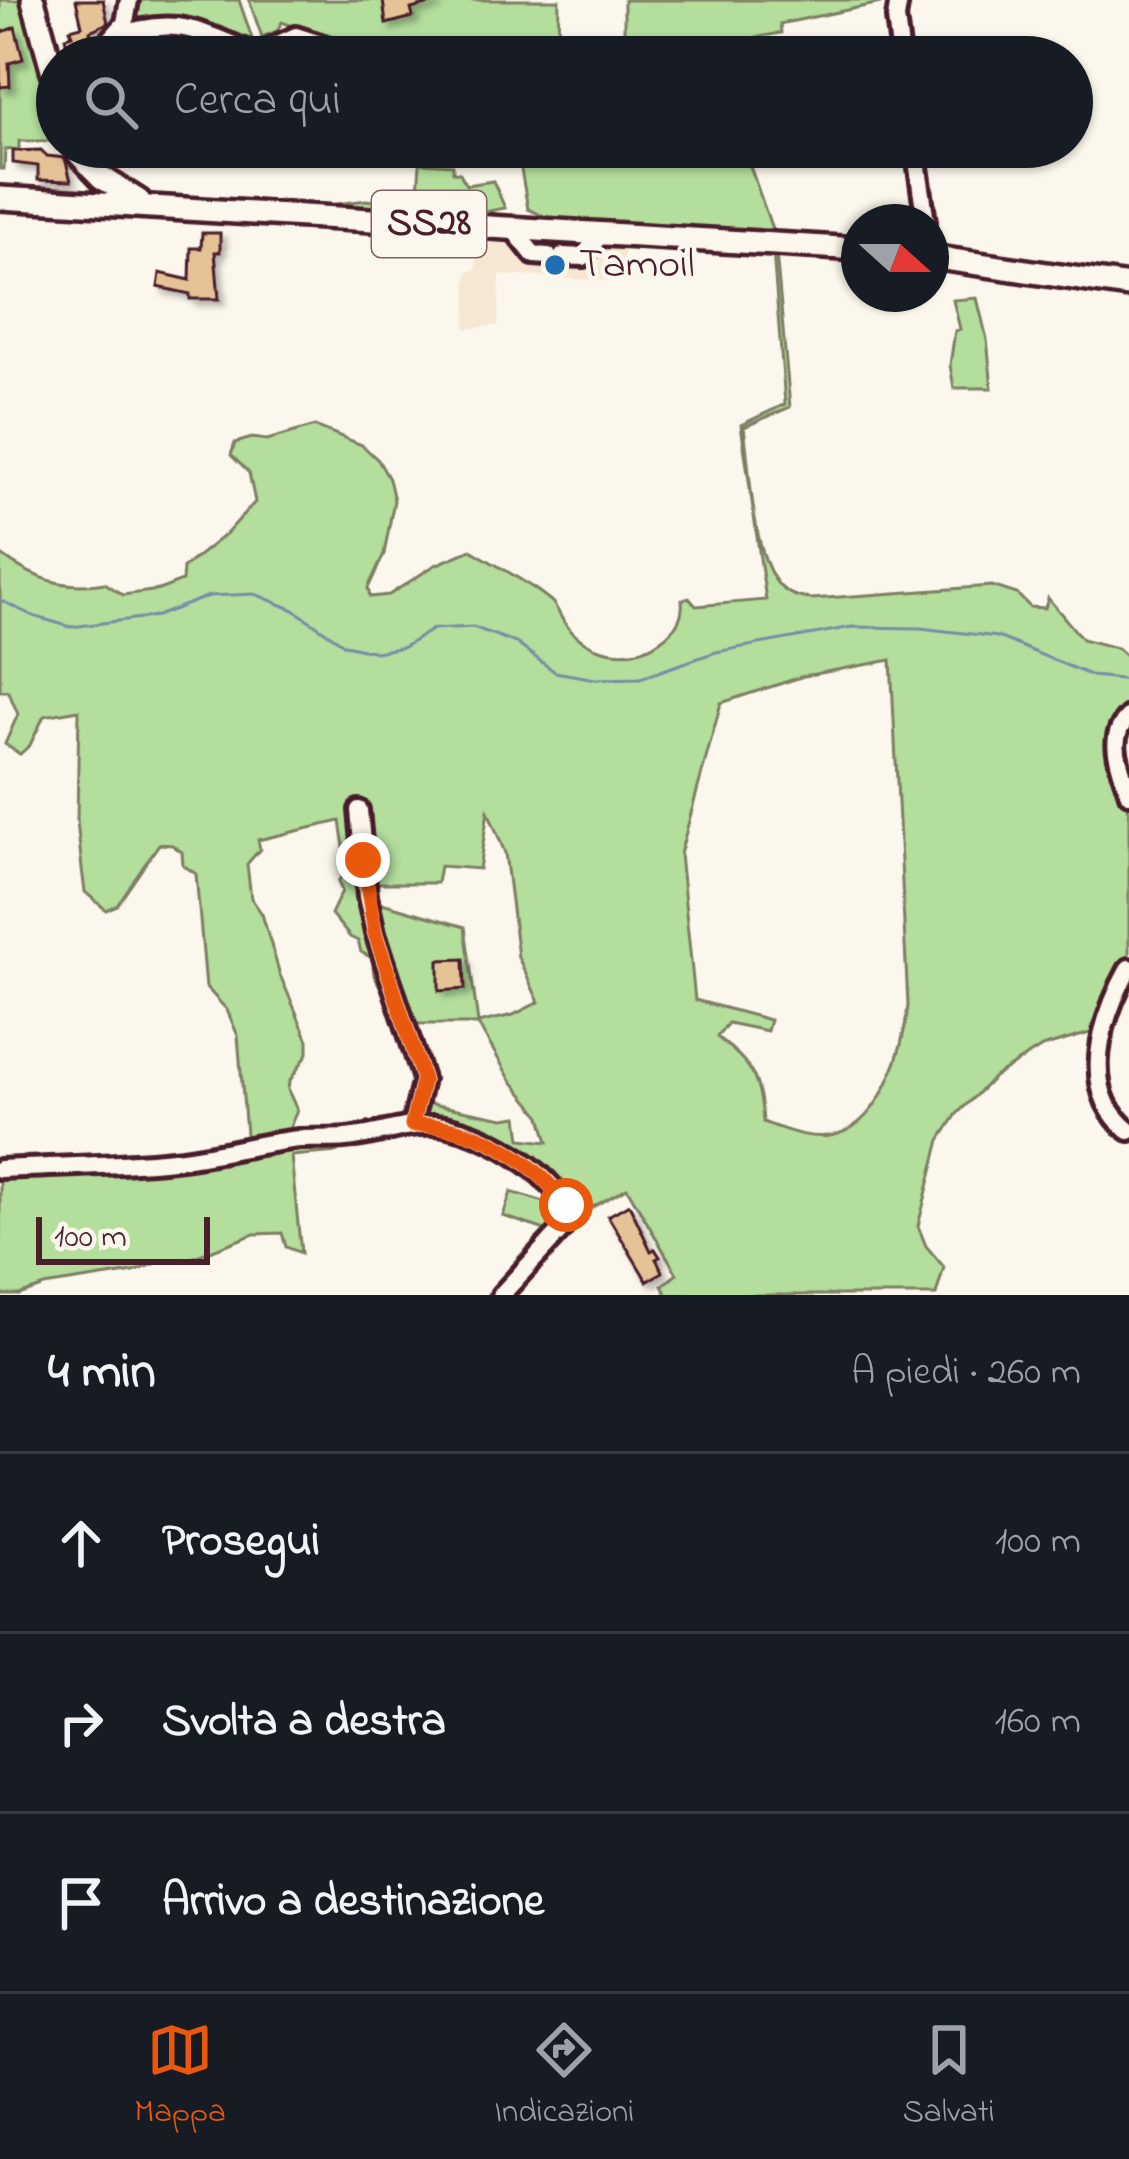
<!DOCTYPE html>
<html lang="it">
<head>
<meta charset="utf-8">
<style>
  :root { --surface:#171b24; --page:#20242c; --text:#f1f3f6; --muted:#9ea1a6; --line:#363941; --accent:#ea580c }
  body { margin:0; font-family:"Indie Flower",sans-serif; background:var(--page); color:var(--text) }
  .compass { position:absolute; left:841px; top:204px; width:108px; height:108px; border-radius:50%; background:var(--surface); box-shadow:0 3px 9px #0004; rotate:111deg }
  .scale { position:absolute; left:36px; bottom:30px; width:174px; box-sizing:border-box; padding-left:12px; border:6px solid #4a1f2b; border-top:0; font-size:33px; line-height:42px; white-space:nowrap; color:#4a1f2b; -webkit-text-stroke:9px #fbf7ec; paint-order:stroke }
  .stop { position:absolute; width:36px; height:36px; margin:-27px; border:9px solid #ea580c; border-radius:50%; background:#fff }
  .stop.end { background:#ea580c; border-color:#fff; box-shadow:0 3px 12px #0008 }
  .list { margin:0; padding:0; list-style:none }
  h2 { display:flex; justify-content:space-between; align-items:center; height:156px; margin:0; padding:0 48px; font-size:51px }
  h2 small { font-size:39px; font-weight:400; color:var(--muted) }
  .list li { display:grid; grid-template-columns:78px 1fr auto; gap:36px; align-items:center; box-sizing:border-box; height:180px; padding:0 48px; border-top:3px solid var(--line) }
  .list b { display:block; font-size:45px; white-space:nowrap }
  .list em { font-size:39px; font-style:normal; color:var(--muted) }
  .icon { flex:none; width:66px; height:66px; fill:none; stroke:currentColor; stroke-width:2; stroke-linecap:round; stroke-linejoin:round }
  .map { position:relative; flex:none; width:1129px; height:1295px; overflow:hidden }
  .search { position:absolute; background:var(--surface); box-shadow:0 3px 9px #0004; left:36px; right:36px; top:36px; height:132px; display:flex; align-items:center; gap:30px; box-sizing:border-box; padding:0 42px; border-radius:66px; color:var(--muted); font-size:45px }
  .sheet { height:696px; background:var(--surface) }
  nav { display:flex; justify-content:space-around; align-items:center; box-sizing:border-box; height:168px; border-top:3px solid var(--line); background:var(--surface); font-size:33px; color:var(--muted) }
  nav a { display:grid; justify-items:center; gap:6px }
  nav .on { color:var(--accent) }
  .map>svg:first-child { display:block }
</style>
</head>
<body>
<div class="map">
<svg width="1129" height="1295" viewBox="0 0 1129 1295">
  <defs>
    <filter id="shadow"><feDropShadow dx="5.5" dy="5.5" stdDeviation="3" flood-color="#0004"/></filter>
  </defs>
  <rect width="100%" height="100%" fill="#fbf7ec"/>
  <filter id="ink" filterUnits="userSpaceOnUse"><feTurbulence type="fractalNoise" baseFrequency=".00833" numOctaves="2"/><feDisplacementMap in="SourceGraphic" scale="24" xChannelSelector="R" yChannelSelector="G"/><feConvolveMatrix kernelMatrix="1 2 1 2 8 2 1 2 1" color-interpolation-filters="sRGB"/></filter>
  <g filter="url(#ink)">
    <path fill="#f5e7d2" d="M477,233L626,244L619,281L500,275L498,325L466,329L467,273L476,269Z"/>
    <path fill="#b3de9c" stroke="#7e7e64" stroke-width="3" fill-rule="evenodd" d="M0,0H25L57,111V141H19V149L5,150L4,169H0Z
      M133,0H239L256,50L138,24Z
      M249,0H559L558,43L624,38V0H895L780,24L781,33L753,38V57H545L555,44L524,46L522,57H333L338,42L282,22L277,31L262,37Z
      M517,147H775L774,155L750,166L772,229L769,237L541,222V215L528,209Z
      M420,163L453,165V172L460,173L466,185L493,181L505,208L489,211L501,220L307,208L366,200L417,206Z
      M773,252H776L790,407L744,427C750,469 752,552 778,584C786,594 799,598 812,599L992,586L1017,594L1030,607L1045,608L1048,598L1082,639L1117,648L1129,659V710L1113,759L1129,810V958L1097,1031L1042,1047L994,1077L957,1114L940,1140L918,1226L926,1246L944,1267L936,1295H667L662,1286L677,1274L627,1188L580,1214L505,1143L417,1121L426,1103L504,1118L518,1116L521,1139L548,1142L541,1116L510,1079L478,1024H409L375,901L465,927L478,1023L513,1015L539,1002L518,957L505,853L488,811L479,869L440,866L437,883H373L368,813L363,806L353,815C357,883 368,933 391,997L386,998L374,975L372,958L361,952L358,941L350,937L331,914L342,891L338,882L347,867L340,821L258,840L260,849L247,864L251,898L262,914L280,975L308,1040V1053L289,1082L288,1090L297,1110L286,1137L260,1142L246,1134L238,1036L227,1010L206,987L196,874L183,865L182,852L172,845L159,844L117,905L106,910L85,892L82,869L77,821L79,710L44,716L30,745L20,754L5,744L18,714L8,691H0V554C33,579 65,590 105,583L123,595L159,590L182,581L183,568L227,533L255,502L249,473L231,455L235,443L252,438L267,440L315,426L362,445L378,460L389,479L394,500L384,554L368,588L370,597L389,595L435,565L471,550C497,566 529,582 552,602C558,609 561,619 567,626C588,654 633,662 661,640C675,630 684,617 682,600L689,598L696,606L766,600L741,425L785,404ZM891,660L908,1005C904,1046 884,1120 838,1134C814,1142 785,1130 763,1122C760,1076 752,1065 717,1037L728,1023L767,1031L770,1020L695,1000L680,854L721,703L804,676Z
      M977,298L987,339L992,388H954L950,365L955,331L960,329L953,300Z
      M340,1143L337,1152L291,1156L301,1253L286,1247L282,1233L254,1234L192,1258L159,1262L134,1272L44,1286L19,1295H0V1173Z
      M540,1185L560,1206V1220L518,1265L515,1261L545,1230L503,1216L511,1192L554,1205Z"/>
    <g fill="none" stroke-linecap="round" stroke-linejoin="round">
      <path stroke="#798da7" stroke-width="3" d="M0,600L33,616L71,627L157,616L209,596L255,594L294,610L345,645L376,652L404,647L433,629L473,627L516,643L555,672L596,679L640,678L716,652L852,627L920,628L998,637L1092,676L1129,680"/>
    </g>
    <path fill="#e6c297" stroke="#4a1f2b" stroke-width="3" filter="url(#shadow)" d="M76,0H103L108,23L90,31L92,41L87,47L68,51L65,37L72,35L70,29L82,26Z
      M383,0H434V3L411,9L413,17L386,24Z
      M15,27L23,59L9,63L10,86L0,87V33Z
      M41,150L47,156L65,158L71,181L38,180V166L13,163V151Z
      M202,233H220V252H215L219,299H190V294L158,287L160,273L190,280L191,248H201Z
      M464,959L465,989L439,991V960Z
      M629,1204L651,1251L655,1249L660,1257L656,1259L663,1272L647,1281L608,1216Z"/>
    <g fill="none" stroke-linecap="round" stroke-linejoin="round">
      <defs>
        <path id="minor" d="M899,0L896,18L901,57
          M113,38C176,14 197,31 256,54L296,36L336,49
          M95,57L125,23L129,0
          M915,147L926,222
          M513,229L534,255L548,256
          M563,256L583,257L601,234
          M1129,716C1105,739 1121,766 1129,794
          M359,810L367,896L375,933L423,1079L412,1125
          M1129,968C1102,1017 1077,1091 1129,1131
          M0,1169C57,1166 116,1166 173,1160C216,1156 257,1143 300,1139C318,1138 336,1140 354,1137C381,1134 408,1123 435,1125C479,1128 551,1169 568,1211L562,1229L501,1295"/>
        <path id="major" d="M33,0L57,87
          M79,154L101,177L139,201
          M0,198L859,249
          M931,257L1129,286"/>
      </defs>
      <use href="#minor" stroke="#4a1f2b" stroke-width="26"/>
      <use href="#major" stroke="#4a1f2b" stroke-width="30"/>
      <use href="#minor" stroke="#fbf7ec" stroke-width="16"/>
      <use href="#major" stroke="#fbf7ec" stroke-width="21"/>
    </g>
  </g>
  <g fill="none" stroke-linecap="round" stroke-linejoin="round" filter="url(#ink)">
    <path stroke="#ea580c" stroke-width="15" d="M363,860L375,933L423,1079L412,1125C473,1124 530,1155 566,1205"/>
  </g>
  <circle fill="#1f6fb2" stroke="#fbf7ec" stroke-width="4.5" cx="555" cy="265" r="12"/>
  <g text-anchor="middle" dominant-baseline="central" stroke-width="9" stroke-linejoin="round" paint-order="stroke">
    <rect fill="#fbf7ec" stroke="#7f6065" stroke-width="3" x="372" y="191" width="114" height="66" rx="9"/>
    <g font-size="39" font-weight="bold" fill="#4a1f2b">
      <text x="429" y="224">SS28</text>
    </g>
    <g font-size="42" fill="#4a1f2b" stroke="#fbf7ec" text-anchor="start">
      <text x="579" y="265">Tamoil</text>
    </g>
  </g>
</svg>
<svg class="compass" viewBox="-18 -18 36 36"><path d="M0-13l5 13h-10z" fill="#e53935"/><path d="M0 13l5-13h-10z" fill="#9ea1a6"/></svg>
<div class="scale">100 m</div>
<div class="stop" style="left:566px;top:1205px"></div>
<div class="stop end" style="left:363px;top:860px"></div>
<div class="search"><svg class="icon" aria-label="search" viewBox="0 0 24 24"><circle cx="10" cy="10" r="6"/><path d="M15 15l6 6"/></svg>Cerca qui</div>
</div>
<section class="sheet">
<h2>4 min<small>A piedi · 260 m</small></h2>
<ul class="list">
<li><svg class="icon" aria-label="ahead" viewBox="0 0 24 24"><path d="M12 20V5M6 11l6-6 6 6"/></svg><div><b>Prosegui</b></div><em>100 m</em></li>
<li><svg class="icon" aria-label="right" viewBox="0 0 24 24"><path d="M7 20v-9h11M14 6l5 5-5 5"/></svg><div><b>Svolta a destra</b></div><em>160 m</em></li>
<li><svg class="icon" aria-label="arrive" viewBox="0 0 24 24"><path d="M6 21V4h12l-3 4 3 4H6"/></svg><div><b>Arrivo a destinazione</b></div></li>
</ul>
</section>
<nav>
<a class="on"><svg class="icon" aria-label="map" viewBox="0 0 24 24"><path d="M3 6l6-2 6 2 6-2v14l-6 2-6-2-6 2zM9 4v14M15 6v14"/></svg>Mappa</a>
<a><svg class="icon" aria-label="directions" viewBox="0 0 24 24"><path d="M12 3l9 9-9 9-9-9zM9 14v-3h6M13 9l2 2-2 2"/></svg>Indicazioni</a>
<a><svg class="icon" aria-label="saved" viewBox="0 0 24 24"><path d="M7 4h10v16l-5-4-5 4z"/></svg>Salvati</a>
</nav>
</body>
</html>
